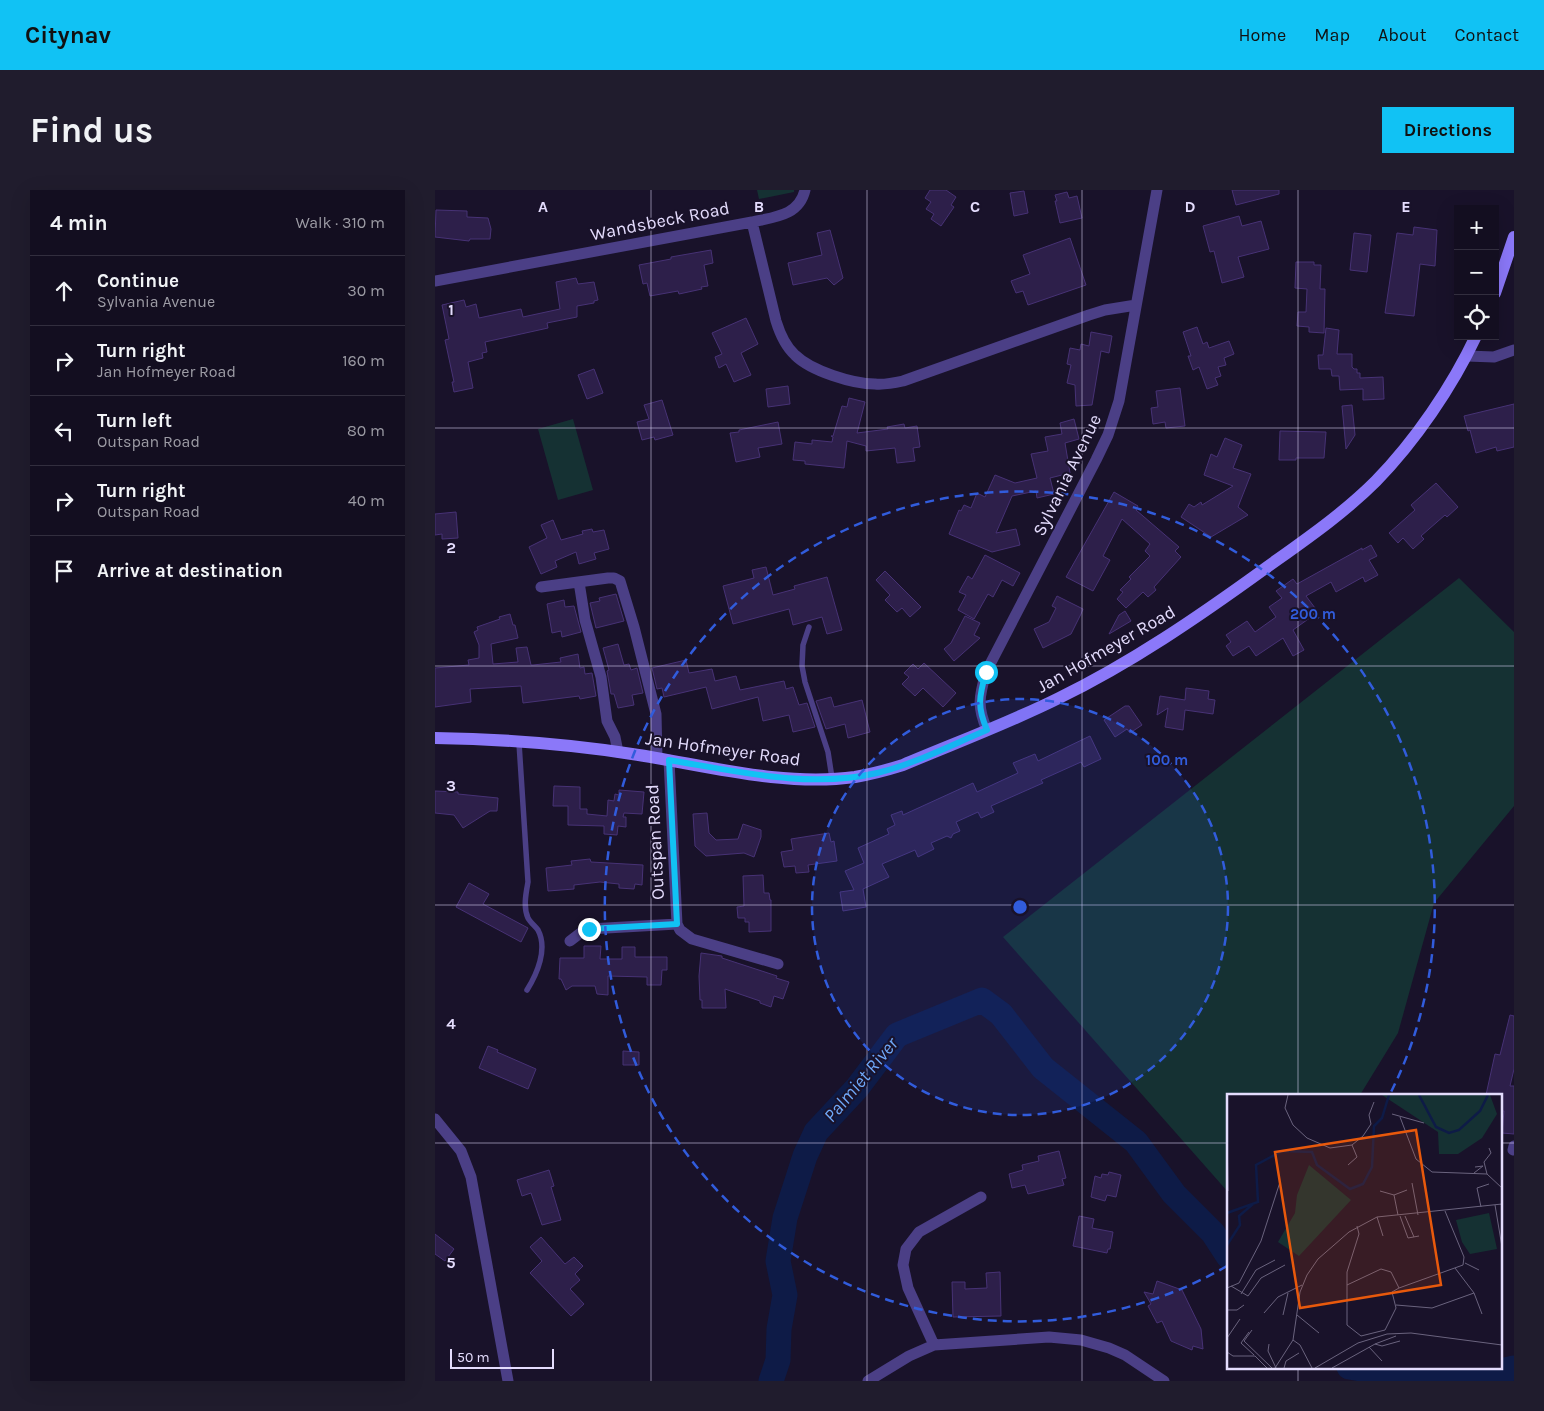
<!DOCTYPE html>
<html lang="en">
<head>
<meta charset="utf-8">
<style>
  :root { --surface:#130e20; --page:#201c2d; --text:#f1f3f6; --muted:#9d9ca5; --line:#322e3e; --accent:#11c2f4 }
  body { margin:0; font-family:Karla,sans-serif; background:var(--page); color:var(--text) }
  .controls { position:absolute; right:15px; top:15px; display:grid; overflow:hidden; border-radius:0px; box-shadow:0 5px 20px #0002 }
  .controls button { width:45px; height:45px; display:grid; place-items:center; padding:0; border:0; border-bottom:1px solid var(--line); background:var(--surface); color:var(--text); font:25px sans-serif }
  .scale { position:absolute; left:15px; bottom:12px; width:104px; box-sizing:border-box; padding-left:5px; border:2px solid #e4dcfd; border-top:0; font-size:14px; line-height:18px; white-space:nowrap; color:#e4dcfd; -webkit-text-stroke:4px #19122a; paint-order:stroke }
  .stop { position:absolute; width:15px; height:15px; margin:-11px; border:4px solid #11c2f4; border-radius:50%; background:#fff }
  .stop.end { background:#11c2f4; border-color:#fff; box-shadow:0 1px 5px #0008 }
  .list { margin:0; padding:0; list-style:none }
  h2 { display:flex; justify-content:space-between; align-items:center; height:65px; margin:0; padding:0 20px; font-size:21px }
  h2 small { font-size:16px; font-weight:400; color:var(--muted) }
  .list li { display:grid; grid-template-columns:32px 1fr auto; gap:15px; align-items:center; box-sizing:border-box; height:70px; padding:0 20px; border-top:1px solid var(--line) }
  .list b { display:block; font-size:19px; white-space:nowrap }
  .list p { margin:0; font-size:16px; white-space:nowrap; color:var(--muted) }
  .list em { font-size:16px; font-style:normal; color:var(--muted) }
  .icon { flex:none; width:28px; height:28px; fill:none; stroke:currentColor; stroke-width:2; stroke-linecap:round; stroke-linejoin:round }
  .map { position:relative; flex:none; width:1079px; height:1191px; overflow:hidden; border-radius:0px }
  header { display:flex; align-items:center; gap:30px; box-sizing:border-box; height:70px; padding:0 25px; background:var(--accent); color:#111 }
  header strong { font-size:24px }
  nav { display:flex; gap:28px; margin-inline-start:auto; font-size:18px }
  .intro { display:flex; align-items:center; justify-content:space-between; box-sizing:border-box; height:120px; padding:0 30px }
  h1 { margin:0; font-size:35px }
  .button { padding:12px 22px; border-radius:0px; background:var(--accent); color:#111; font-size:18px; font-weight:700 }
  main { display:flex; gap:30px; padding:0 30px }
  aside { flex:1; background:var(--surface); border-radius:0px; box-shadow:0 5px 20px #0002 }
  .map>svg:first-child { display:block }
</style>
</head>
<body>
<header>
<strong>Citynav</strong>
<nav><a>Home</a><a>Map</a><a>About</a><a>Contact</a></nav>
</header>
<div class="intro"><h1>Find us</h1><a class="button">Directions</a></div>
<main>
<aside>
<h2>4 min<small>Walk · 310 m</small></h2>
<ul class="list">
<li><svg class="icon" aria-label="ahead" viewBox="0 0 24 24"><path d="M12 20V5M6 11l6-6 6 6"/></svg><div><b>Continue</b><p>Sylvania Avenue</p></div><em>30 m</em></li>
<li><svg class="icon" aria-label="right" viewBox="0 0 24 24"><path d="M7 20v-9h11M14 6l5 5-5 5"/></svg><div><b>Turn right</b><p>Jan Hofmeyer Road</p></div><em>160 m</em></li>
<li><svg class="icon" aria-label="left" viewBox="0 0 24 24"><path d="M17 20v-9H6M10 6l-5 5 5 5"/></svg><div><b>Turn left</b><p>Outspan Road</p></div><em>80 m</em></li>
<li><svg class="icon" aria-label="right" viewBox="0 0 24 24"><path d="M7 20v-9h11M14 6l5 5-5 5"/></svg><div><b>Turn right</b><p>Outspan Road</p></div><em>40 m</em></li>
<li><svg class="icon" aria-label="arrive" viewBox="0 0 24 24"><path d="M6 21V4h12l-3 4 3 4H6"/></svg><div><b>Arrive at destination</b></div></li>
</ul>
</aside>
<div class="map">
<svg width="1079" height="1191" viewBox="0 0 1079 1191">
  <rect width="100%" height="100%" fill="#19122a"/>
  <path fill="#153133" d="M322,0H359V2L324,9Z
    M138,229L158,300L123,310L103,239Z
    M1024,388L1079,442V616L999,713L963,843L925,905H793V1002L568,747Z"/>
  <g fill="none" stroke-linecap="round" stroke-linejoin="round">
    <path stroke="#0e1b47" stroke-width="25" d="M914,1177L939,1181L983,1180L1026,1190L1079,1178
      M336,1191L343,1170L344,1139L350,1105L343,1071L350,1028L370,966L381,942L422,898L462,845L547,810L566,824L608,878L701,952L739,1004L778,1043L793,1066"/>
  </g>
  <path fill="#2d1f4a" stroke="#473275" d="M495,0H511L521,7L516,15L519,17L506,36L496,29L499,24L491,19L496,12L490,8Z
    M797,0H844V4L801,15Z
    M589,1L593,23L579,26L575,3Z
    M632,2L634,8L642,6L647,28L625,33L620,11H622L620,5Z
    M1,20L32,21V27L53,28L56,39L55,49H35L34,51L0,47Z
    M804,26L807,36L826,31L834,59L803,67L809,87L787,93L779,61L775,62L768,36Z
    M979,37L1002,40L1000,76L985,74L979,126L950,123L962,43L978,45Z
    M395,40L408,88L399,95L392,88L358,95L353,73L387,65L382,43Z
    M919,43L936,45L932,82L915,80Z
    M635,48L651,95L593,115L588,101L581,103L576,91L595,84L588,65Z
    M276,60L278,73L269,75L273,96L266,97L267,99L244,104L243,101L215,106L212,93L208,94L204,75L236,69V67Z
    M861,72H879V75H886L885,99H890L889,143L874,142V137L862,136L863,122H871L872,99L860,98Z
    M141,88L143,94L159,92L163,110L159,111V113L142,116V127L112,133L113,138L50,152L52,162L47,163L48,168L33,172L38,198L19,202L17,192H19L10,150L14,149L7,115L29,110L31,117L41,114L44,128L86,119L88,127L125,119L121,92Z
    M311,128L323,154L306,163L316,185L299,192L291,174L284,178L280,167L287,164L277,143Z
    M762,137L768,154L772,152L774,158L794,151L799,164L789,168L791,175L783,177L786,186L780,188L783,195L772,199L764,177L758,180L753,166H756L748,142Z
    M891,138L904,140L902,164H917V177L919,179H922V183H925V188L948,187L949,209L928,210V199L905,200L904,186H897L896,179H884L883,165H888Z
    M656,142L677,146L674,163L666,161L657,215L641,216L640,195L632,193L636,175L632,174L635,158L645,160L646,154L654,156Z
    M159,179L168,203L152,209L143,185Z
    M353,196L355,214L333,217L331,199Z
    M745,198L750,236L731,238L730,232L718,234L716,218L723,217L721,201Z
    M414,208L430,212L422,243L453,239L452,237L469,234L470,238L482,236L485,257L478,258L480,271L462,273L460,258L431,261V256L412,251L409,278L370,274V271L358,270L360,252L377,254V250L397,252L398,247L396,246H398L407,216L412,217Z
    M227,210L238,245L220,250L219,247L207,250L202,232L214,229L209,215Z
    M1079,214V257L1062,261L1061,257L1041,263L1035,240L1033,241L1029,226Z
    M917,215L920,245L911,259L907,216Z
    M639,229L644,249L630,253L635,283L615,288L619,304L602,308L601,301L577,306L574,313L561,343L581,339L585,355L557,362L514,344L524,320L526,321L529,315L536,318L542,303L550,307L560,285L580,293L602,288L596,264L613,261L610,247L627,244L625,233Z
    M343,232L347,254L323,258L325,267L301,272L295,243L304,242V240Z
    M845,241L891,242L889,268H861V270H844Z
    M790,248L807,255L798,278L816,284L803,317L813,325L776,347L746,327L754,314L759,317L766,312L767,315L798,296L769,285L776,264L782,267Z
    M1001,293L1023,317L1012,327L1010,325L986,346L989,349L978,359L968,348L963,353L954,343L980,320L976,315Z
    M679,302L703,316L701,320L744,357L740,361L746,367L719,397L721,400L713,407L708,402L691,418L682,409L688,402L685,400L696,389L694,387L715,366L710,361L715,354L687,329L668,366L675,370L658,401L631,387Z
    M21,322L23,348L7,349V344L0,345V324Z
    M118,330L126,350L148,344L147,341L157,339L158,342L169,340L174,359L159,363L161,369L144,374L141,362L120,371L122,377L106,384L94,357L112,348L106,335Z
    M936,355L942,366L934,370L943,385L930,392L928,387L901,402L896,392L871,406L883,422L858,440L869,460L858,466L848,448L821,466L814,456L798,466L791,456L796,452L791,445L812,431L820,442L841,427L834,417L847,408L841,401L858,389L862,394L927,358V360Z
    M550,365L585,383L578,396L567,390L558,407L553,404L539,429L523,420L531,405L524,402L533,386L537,389Z
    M331,377L338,405L360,399L359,396L392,387L407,440L392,444L387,427L358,435L354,419L298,434L288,396L319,388L317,380Z
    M450,381L486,417L475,427L467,418L462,422L450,410L455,405L441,390Z
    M181,404L189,431L161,438L155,413L165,411L164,408Z
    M622,406L648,419L646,424L636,444L608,458L599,439L614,432L621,418L617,416Z
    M129,410L130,417L139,416L146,442L127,447L126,441L117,443L112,414Z
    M690,421L696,431L674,444L684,425Z
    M75,424L78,435H80L83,448L56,454L58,474L83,472L81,458L92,457L96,475H98L126,472L125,468L143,464L145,478L149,477L150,484L157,483L161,506L145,509L144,506L88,513L86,496L35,499L36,512L0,517V478L34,475L33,470L44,468V455L39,442L43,440L42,437L65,429L64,427Z
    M530,426L545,433L539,445L545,448L519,471L509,459L516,453Z
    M183,454L189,475L194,474L196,480L202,478L208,503L197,505L199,515L183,518L179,504H176L172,481L174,480L168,458Z
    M251,470L254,483L277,479L280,491L301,486L305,500L349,491L351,499L358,497L364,515L372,513L380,537L358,542L354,525L328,531L323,507L277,519L271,497L229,507L227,498L222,499L217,478Z
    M489,473L521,503L508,517L488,498L480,506L467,494L474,487L469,483L478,474L483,479Z
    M751,498L774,501L773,509L780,510L778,524L750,520L748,540L730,537L733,518L722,525L725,506L750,510Z
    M396,507L399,517L427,510L435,542L413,548L410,534L391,539L381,511Z
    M690,516H694L707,535L695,543L692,539L680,547L669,530Z
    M655,546L666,569L649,577L646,572L606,590L608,593L556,616L559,622L546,628L543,622L521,632L525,641L518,644L516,648L512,646L496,653L499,659L483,667L480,660L447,674L454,687L428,699L431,717L408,721L405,702L419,700L410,681L429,673L423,658L454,644L452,639L460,635L456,625L467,621L468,625L538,593L542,602L583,583L578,573L600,564L603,571Z
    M119,596L145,597V619H152V624L172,626L173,610L179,611L180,604L184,605V600L209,602L207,624L189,623L188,627H191V637L183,636L182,645L169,644V636L133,635V616H118Z
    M0,601L23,602V604L63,608L62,621H55L28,638L19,625L0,623Z
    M272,623L274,643L281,650L303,649L308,634L326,640V647L319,667L309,663L271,666L260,656L258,624Z
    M394,643L396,652L399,651L402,671L373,675L374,682L361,683L360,676L349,677L346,662L358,660L356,649Z
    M155,669L156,672L208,675L207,695L200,694L199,699L184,698V694L165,692L139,695V699L113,701L111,678L137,675L136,671Z
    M328,685L329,703H334L335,710H336V741L314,742V732H310V728H303L302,717L309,716L308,686Z
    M34,693L54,704L48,714L93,738L86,752L21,717Z
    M149,756H166L165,769H187V757H200V767H232V780H227L226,795H212V787L173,786V805L162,804L160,796H137L131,800L126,789H124L125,768H149Z
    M266,763L287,766V768L342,786L341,788L354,792L348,809L339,806L336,817L325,813V811L290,799L291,818H267V810H265L264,786Z
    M1075,825L1079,826V879L1075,896H1079V944L1067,943L1069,921H1065V905H1051L1060,864L1065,865Z
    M53,856L63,860L62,862L101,879L93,899L44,878Z
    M188,861L204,862V875H188Z
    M624,961L631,988L627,989L629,995L593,1004L590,995L577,998L574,984L588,980L587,975L604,971L603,966Z
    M114,980L119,996L116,997L126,1030L107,1035L96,1003L87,1006L82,990Z
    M674,982L686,985L681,1007L672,1005L670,1011L656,1007L660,986L666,988L667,984L673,985Z
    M644,1026L659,1029L657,1038L678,1042L675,1059H673L672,1063L638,1056Z
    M0,1044L19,1059L10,1071L0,1064Z
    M106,1047L130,1074L139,1067L148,1076L140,1084L145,1090L135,1099L149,1114L136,1126L95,1083L107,1071L95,1057Z
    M565,1082L566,1126L518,1127L517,1092H530V1099L552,1098L551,1083Z
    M722,1091L747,1100L766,1139L768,1159L758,1156L757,1160L736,1151L727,1131L722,1133L713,1116L716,1114L709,1102L718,1104Z"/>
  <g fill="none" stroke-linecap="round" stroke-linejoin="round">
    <path stroke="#4b3f86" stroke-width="5.5" d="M374,437L368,455L367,476L370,492L393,562L397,588
      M84,553L93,692C91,703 88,717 93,728C95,732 100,736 103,740C113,759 102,784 92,800"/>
    <path stroke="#4b3f86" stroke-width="11" d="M317,32C339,27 364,26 370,0
      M0,91L317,32L341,131C345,144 350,156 360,165C376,181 418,194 440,194C450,195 459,193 468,191L654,125L670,120L701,115
      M1032,166L1059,167L1079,160
      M144,392L150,430L166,487L172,531L180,547L183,562
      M106,397L173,388H179L185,391L199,437L221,524L222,568
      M552,540C542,517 544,507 551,482L661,270L673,245L684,211L722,0
      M234,570L242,734L245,740L257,749L343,774
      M135,751L148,741L154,739L242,734
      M0,929L26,961L36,987L73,1191
      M1078,960L1079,956
      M499,1155L473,1098L468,1075L471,1059L484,1042L546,1007
      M433,1191L474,1166L499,1155L614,1147L646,1150L674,1158L690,1165L729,1191"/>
    <path stroke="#8b78f9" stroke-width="12" d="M1060,103L1079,47
      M0,548C66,549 133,554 197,564C270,575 347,597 420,587C437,584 452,580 468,575C520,553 574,533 624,508C696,473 763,427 828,380C867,352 907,325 941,291C980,251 1017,197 1041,146"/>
  </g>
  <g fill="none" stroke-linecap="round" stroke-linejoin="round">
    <path stroke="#11c2f4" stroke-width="6" d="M154,739L242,734L234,570C301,581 374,599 442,583C480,574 516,555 552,540C542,517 544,507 551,482"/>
  </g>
  <path fill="none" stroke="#e4dcfd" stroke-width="1" stroke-opacity="0.55" d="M216,0V1191M432,0V1191M647,0V1191M863,0V905M0,238H1079M0,476H1079M0,715H1079M0,953H793M1065,953H1079M863,1177V1191"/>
  <circle cx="585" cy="717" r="208" fill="#315cdc" fill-opacity=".12"/>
  <g fill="none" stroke="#315cdc" stroke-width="2.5" stroke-dasharray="9 6">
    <circle cx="585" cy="717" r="208"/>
    <path d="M792 1076A415 415 0 1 1 956 902"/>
  </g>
  <g text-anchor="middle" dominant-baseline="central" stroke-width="4" stroke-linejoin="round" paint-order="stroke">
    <g font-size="18" fill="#e4dcfd" stroke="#19122a">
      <text transform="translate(225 31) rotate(-11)">Wandsbeck Road</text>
      <text transform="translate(632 285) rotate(-64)">Sylvania Avenue</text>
      <text transform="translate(671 459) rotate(-30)">Jan Hofmeyer Road</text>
      <text transform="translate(288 559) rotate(8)">Jan Hofmeyer Road</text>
      <text transform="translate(220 652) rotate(-93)">Outspan Road</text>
    </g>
    <g font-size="19" font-style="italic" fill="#6fa8f9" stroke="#19122a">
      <text transform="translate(426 890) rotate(-50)">Palmiet River</text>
    </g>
  </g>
  <g transform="translate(792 904)">
    <rect width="275" height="275" fill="#19122a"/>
    <path d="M155,1H263L270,20L255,44L231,60H212L211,38ZM82,71L124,106L72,162L51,148L68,119L70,101ZM262,119L270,155L243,160L235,148L229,126Z" fill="#153133"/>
    <path fill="none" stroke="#0e1b47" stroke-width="2.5" d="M192,1L209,33L222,39L232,36L253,17L261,1M0,119L31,108L29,71L55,57L85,58L90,71L123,95L136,90L145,73L147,32L155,24L162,1M0,151L13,131L12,122L26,110"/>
    <path fill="none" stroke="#6a637e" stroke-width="1" d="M61,1L58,14L66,31L80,44L103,54L125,51L136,42L144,30L142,21L147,8M165,20L197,29M173,23L189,65L205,78L260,80L275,94M0,32L1,97M121,71L130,63L125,51M247,79L256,72L248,73M260,80L257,68L264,59L262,54M185,89L191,121M153,97L167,101L180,96M167,101L171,121M268,111L275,153M254,113L250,94L262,90M173,122L181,144L192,142M178,122L187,143M150,123L156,142M130,132L132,140L120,178V231L134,242L158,236L169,214L165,198L172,194M238,169L252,176M120,191L154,175L164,178L172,194L236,171L237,163L218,117M4,192L21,202L34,184L58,171M0,194L12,189L34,147L53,88M247,199L255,220M14,200L29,176L48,166M169,211L205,214L247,199L228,174M0,216H10L17,211M37,219L51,203L75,191M56,221L61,199M70,221L92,239M25,236L17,247L45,274M22,238L14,249L27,261M0,244L13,225M66,246L73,251L85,274M42,250L41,257L49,274M148,250L169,242M142,253L155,267M0,258L6,262H28L40,274M48,274L66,246L73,198L80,181L91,165L122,138L150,123L275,110M57,274L59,267L72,259M88,274L131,249L160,240L184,239L275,251M105,274L148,250L155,252L173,247"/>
    <path fill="#e8590c" fill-opacity="0.15" stroke="#e8590c" stroke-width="2.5" d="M189,36L214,191L73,214L48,58Z"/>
    <rect width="275" height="275" fill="none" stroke="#e4dcfd" stroke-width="2.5"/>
  </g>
  <g font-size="16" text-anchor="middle" font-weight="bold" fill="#e4dcfd" stroke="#19122a" stroke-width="4" stroke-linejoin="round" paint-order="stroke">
    <text x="108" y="22">A</text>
    <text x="324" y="22">B</text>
    <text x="540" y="22">C</text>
    <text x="755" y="22">D</text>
    <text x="971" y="22">E</text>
    <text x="16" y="125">1</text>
    <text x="16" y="363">2</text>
    <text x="16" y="601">3</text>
    <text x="16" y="839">4</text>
    <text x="16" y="1078">5</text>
  </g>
  <circle cx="585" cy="717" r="8" fill="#315cdc" stroke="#19122a" stroke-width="2.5"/>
  <g font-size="15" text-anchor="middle" font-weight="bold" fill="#315cdc" stroke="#19122a" stroke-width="4" stroke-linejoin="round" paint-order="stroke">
    <text x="878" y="429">200 m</text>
    <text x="732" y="575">100 m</text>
  </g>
</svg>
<div class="controls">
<button>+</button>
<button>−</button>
<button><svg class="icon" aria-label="locate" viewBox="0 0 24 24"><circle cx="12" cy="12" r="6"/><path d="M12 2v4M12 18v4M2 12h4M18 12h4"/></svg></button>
</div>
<div class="scale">50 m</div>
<div class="stop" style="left:551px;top:482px"></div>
<div class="stop end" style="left:154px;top:739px"></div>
</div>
</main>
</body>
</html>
